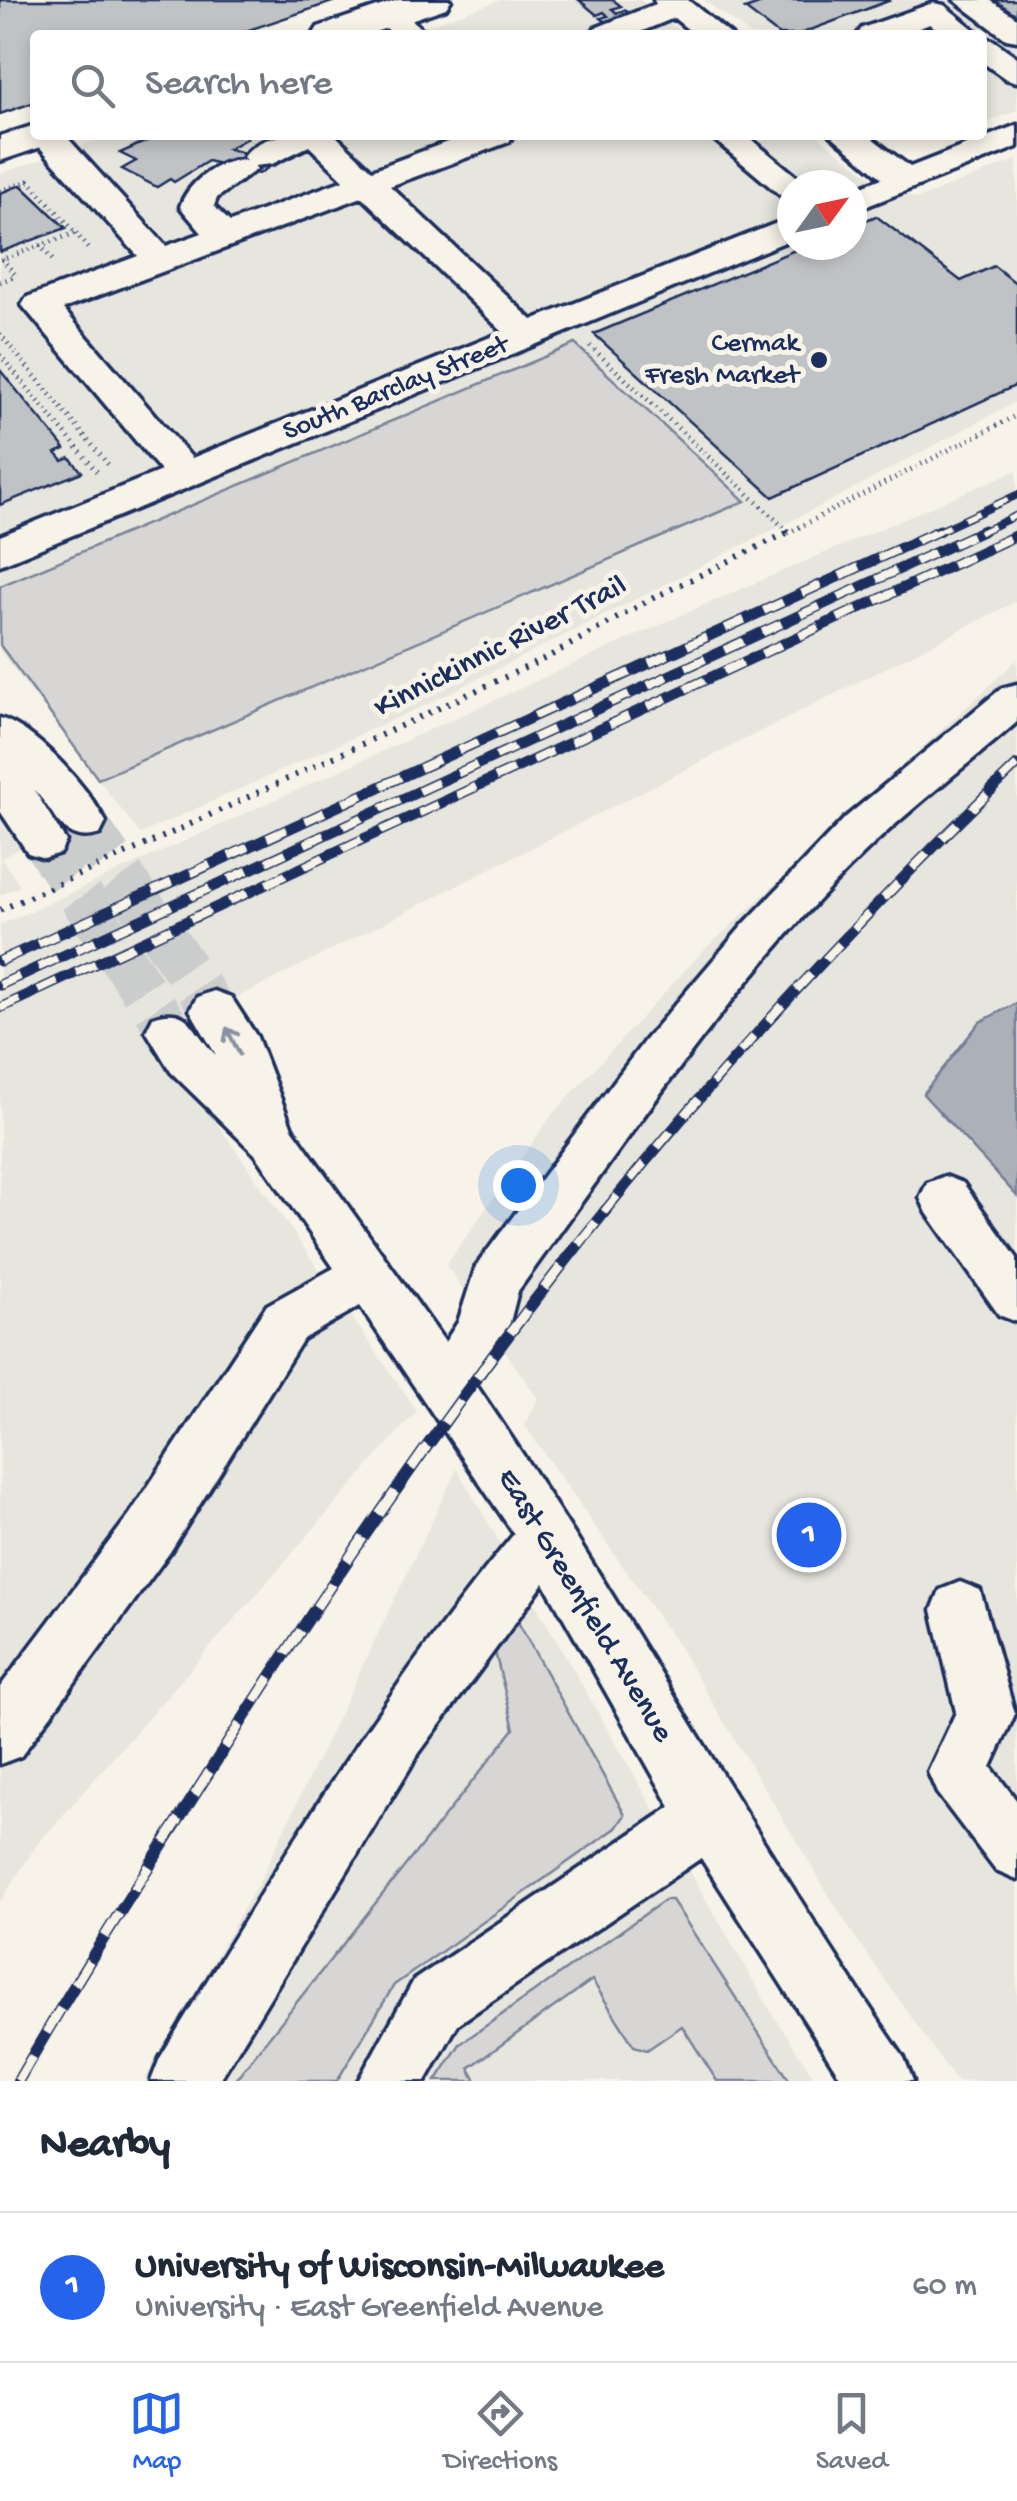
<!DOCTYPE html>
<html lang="en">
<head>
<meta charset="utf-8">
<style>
  :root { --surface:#fff; --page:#f2f2f3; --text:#1f2937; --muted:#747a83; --line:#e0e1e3; --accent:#2563eb }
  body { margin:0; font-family:"Gochi Hand",sans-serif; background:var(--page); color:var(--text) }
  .compass { position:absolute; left:777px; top:170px; width:90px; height:90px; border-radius:50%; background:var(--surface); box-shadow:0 5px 15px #0003; rotate:57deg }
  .you { position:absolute; left:518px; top:1185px; width:35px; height:35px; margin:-25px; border:8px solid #fff; border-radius:50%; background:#1a73e8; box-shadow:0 0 0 15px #1a73e833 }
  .badge { display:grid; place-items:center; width:65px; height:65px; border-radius:50%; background:var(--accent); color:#fff; font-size:32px; font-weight:700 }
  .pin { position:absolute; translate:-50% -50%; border:5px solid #fff; box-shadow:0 2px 10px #0006 }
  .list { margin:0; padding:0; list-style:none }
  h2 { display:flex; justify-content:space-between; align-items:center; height:130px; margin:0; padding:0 40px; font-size:42px }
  h2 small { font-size:32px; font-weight:400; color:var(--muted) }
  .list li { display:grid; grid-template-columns:65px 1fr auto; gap:30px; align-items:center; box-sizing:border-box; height:150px; padding:0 40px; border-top:2px solid var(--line) }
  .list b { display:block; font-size:38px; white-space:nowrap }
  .list p { margin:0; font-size:32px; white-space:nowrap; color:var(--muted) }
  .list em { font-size:32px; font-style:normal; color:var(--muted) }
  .icon { flex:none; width:55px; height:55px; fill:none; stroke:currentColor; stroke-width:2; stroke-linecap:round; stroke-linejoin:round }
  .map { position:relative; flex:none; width:1017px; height:2081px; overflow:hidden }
  .search { position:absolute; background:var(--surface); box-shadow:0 5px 15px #0003; left:30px; right:30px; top:30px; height:110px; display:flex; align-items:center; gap:25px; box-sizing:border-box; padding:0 35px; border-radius:10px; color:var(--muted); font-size:38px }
  .sheet { height:280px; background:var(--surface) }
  nav { display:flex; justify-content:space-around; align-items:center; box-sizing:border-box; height:140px; border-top:2px solid var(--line); background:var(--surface); font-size:28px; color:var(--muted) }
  nav a { display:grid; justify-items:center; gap:5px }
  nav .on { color:var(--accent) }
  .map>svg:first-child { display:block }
</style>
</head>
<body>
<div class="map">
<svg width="1017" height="2081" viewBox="0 0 1017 2081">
  <rect width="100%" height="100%" fill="#f7f3e8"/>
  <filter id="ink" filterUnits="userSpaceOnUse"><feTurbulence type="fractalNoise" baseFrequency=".01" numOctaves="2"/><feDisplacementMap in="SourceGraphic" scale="20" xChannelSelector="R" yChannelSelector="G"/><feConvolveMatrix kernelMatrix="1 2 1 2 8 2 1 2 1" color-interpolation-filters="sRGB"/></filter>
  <g filter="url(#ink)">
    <path fill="#e6e5de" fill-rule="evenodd" d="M501,0H640L686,35H400Z
      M704,0H956L1017,42V110L982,125V35H751Z
      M112,135H817L886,188L917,199L1017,160V401L834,499L434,701L140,834L0,651V174ZM792,185H852V245H792Z
      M1017,470V601L158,1038L417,1411L36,1846L0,1902V925L704,605Z
      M1017,660V1003L980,1022L923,1094L1017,1196V2081H956L851,1931L677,1644L525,1426L538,1399L446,1265L552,1115L701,953Z
      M0,795L32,842L1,858L20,886L0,895Z
      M457,1469L773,2015L817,2081H144L260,1880Z"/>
    <path fill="#d7d6d4" stroke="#798299" stroke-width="2.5" d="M575,344L745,501L98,779L0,645V586Z
      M513,1613L625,1815L616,1828L394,1985L337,2081H234L514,1729L495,1652L505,1638L499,1623Z
      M665,1900H672L790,2081H717L682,2026L647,2050L634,2046L592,1980L469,2068L476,2081H436L460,2044Z"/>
    <path fill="#acb0b9" stroke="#727c95" stroke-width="2.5" d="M1017,1003V1196L923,1094L980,1022Z"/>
    <path fill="#c0c3c5" stroke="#1b2f5e" stroke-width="2.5" d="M0,0H338L234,35H35V102L0,114Z
      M579,0H613L621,6L612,9L617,13L625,10L632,16L609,24L601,18L608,16L604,12L597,15Z
      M770,0H891L797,35H779L745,9Z
      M987,0H1017V21Z
      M160,135H244L247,138L228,149L278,161L259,174L208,161L174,182L170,179L157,187L122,169L136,161L120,153Z
      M21,185L66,228L0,252V193Z
      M876,216L961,281L994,266L1017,284V385L773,497L594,334L807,245H852V226Z
      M0,370L65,449L56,453L63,461L70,458L82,472L0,505Z"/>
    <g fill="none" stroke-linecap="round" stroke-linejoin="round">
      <path stroke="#cbcccc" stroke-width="45" stroke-dasharray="45 22" stroke-linecap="butt" d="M84,822L214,1010
        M44,841L170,1031"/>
      <defs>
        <path id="minor" d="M654,0H688L731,35H695L674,18L633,35H590L595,28L656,4Z
          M954,0H990L1017,18V41L1006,39Z
          M933,3L944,5L981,35H945L930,24L901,35H857L862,28Z
          M389,6L400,8L428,35H393L374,15L378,8Z
          M982,38L993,40L1017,57V82L1006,79L982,62Z
          M1017,125V147L852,212V190L882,178L831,135H868L910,167Z
          M35,129V135H65L166,246L202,233L180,207C187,183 219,158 246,160L243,157C263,129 305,135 335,135L372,170L466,135H513L509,142L390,186L532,320L792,217V239L0,565V536L161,471L22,305L27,297L138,256L35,142L31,135ZM309,146L344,180L230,222L214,206L217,198L257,169L254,166L272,164ZM362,197L503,332L192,458L63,309Z
          M709,135H746L807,185H792V198L780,195Z
          M1017,684V722C971,762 922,799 878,840C738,973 630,1136 518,1291L508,1330L476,1385C627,1605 753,1839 904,2058L913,2081H843L701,1858L458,2024L426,2081H358L414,1980L671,1807L544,1583L419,1753L219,2081H151L160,2058C270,1878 378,1696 514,1534L360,1306L303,1339L170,1552L21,1756L0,1764V1687L130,1514L267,1305L334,1268L256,1155L171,1072L146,1031L153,1017C191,1004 192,1032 216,1055L190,1010L197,997L214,991L231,997L257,1037L292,1128L445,1342L458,1322L476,1266L645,1040L743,925L846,817L1002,688Z
          M0,718C38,730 87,787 106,822L100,834C62,846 57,813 34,790L66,841L60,853L44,858L28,853L0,811Z
          M945,1176L963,1183L1017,1258V1322L999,1315L927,1213L920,1198L927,1183Z
          M960,1582L980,1590L1015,1714L991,1767L1017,1801V1880L996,1871L937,1793L928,1772L956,1712L932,1610L940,1590Z"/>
        <path id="major" d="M398,0H451L446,8L366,35H313L318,27Z
          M35,125V135H59L53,143L0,161V136Z"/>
      </defs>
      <use href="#minor" stroke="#1b2f5e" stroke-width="7"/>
      <use href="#major" stroke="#1b2f5e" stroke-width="7"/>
      <path stroke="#1b2f5e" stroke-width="5" stroke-dasharray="1 5" stroke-linecap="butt" d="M128,135L138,146
        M0,191L29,181L76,233L0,260
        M76,233L89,250
        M40,245L54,262
        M2,259L17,277
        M0,282L16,276
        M0,334L111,468
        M590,346L790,533
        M0,355L98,473
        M788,533L1017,415"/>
      <path stroke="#1b2f5e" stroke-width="6" stroke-dasharray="2.5 8" stroke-linecap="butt" d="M787,530L790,533
        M152,842L548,657L655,597L793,530
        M0,910L29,897"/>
      <use href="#minor" fill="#f7f3e8" fill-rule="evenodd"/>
      <use href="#major" fill="#f7f3e8" fill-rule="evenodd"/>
      <defs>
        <path id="rail-far2" d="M935,533L1017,495
          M979,533L1017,515"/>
        <path id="rail-far1" d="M0,961L940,530
          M0,985L984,530
          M0,1008L1017,535
          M604,1212C732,1054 870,907 1017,765"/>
        <path id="rail" d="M18,2081C76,1980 138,1883 201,1785C326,1587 458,1393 606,1210"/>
      </defs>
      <use href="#rail-far2" stroke="#1b2f5e" stroke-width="8"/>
      <use href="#rail-far1" stroke="#1b2f5e" stroke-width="11"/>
      <use href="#rail" stroke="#1b2f5e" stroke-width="12"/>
      <use href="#rail-far2" stroke="#f7f3e8" stroke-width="5" stroke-dasharray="16" stroke-linecap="butt"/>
      <use href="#rail-far1" stroke="#f7f3e8" stroke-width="8" stroke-dasharray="21" stroke-linecap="butt"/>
      <use href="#rail" stroke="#f7f3e8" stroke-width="9" stroke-dasharray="28" stroke-linecap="butt"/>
      <path stroke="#1b2f5e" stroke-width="6" stroke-dasharray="2.5 8" stroke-linecap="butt" d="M29,897L152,842"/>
    </g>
    <defs><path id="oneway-shaft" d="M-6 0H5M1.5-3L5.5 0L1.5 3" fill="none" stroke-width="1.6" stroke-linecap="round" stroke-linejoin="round" transform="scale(2.5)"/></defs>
    <use stroke="#8991a3" href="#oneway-shaft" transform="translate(233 1041) rotate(-116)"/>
  </g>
  <circle fill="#1b2f5e" stroke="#f7f3e8" stroke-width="4" cx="819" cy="360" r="10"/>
  <g text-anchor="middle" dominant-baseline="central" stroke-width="10" stroke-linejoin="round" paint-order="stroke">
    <g font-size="28" fill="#1b2f5e" stroke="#f7f3e8" text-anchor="end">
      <text x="799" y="344">Cermak<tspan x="799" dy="32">Fresh Market</tspan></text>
    </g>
    <g font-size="28" fill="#1b2f5e" stroke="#f7f3e8">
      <text transform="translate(396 389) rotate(-22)">South Barclay Street</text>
    </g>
    <g font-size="32" fill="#1b2f5e" stroke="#f7f3e8">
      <text transform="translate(501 648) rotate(-27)">Kinnickinnic River Trail</text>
      <text transform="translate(584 1606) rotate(59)">East Greenfield Avenue</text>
    </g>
  </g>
</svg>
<svg class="compass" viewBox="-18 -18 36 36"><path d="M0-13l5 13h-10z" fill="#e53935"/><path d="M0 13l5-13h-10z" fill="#747a83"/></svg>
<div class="you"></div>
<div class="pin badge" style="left:809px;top:1535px">1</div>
<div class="search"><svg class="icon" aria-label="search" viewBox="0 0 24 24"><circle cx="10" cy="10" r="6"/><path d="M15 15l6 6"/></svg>Search here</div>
</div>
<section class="sheet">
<h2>Nearby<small></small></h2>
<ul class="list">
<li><span class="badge">1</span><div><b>University of Wisconsin-Milwaukee</b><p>University · East Greenfield Avenue</p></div><em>60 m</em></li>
</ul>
</section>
<nav>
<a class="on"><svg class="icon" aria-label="map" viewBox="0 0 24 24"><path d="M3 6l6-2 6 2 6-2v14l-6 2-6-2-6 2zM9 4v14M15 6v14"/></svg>Map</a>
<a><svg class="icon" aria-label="directions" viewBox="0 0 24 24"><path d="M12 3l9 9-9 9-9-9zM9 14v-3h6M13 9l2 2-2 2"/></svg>Directions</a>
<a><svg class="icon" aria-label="saved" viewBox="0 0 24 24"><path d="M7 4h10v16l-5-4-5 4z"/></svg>Saved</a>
</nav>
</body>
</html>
